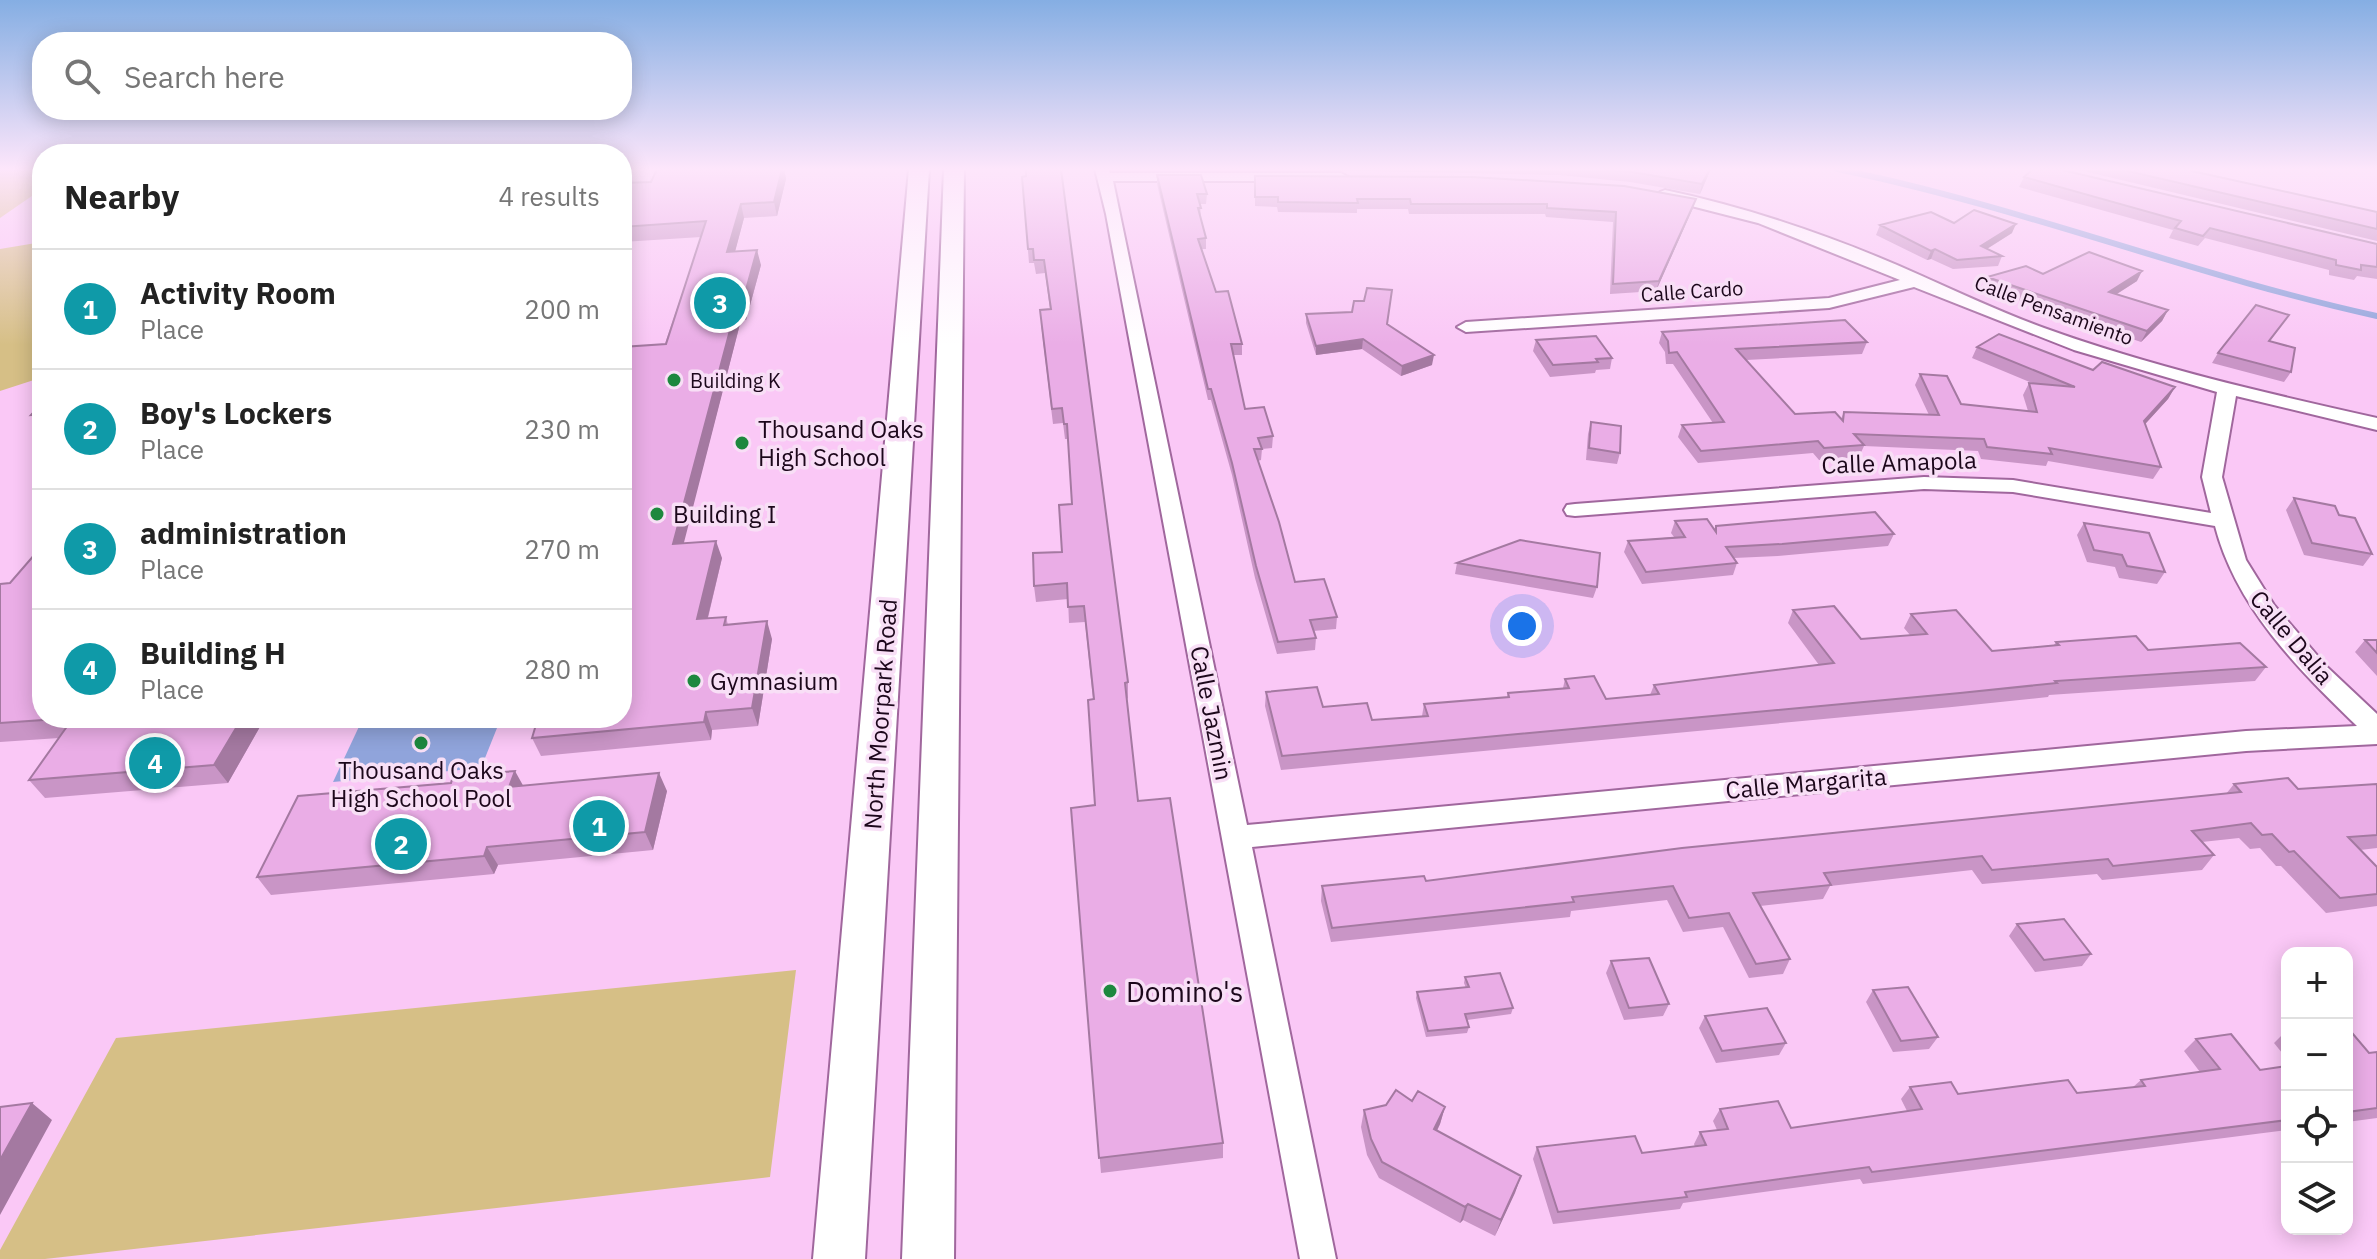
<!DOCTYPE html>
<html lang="en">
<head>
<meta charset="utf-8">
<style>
  :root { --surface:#fff; --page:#f6f6f6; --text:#222; --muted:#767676; --line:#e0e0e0; --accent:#1d883e }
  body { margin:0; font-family:"IBM Plex Sans",sans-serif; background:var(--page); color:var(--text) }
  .controls { position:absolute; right:24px; bottom:24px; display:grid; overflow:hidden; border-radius:16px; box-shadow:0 4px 20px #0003 }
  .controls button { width:72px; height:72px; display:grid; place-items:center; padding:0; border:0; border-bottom:2px solid var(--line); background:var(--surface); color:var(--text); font:40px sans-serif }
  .you { position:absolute; left:1522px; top:626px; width:28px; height:28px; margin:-20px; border:6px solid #fff; border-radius:50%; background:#1a73e8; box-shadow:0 0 0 12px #1a73e833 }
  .badge { display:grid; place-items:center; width:52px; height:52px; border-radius:50%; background:var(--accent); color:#fff; font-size:26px; font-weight:700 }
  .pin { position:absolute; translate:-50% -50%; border:4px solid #fff; box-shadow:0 2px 8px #0006 }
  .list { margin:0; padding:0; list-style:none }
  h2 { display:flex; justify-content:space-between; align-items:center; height:104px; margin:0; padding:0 32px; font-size:34px }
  h2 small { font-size:26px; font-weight:400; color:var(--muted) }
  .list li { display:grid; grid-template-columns:52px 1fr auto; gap:24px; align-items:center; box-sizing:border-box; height:120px; padding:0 32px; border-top:2px solid var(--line) }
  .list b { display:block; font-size:30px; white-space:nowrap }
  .list p { margin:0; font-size:26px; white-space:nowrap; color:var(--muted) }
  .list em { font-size:26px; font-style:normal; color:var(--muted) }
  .icon { flex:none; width:44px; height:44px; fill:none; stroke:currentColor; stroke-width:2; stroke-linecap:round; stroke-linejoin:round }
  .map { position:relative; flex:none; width:2377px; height:1259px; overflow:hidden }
  .search { position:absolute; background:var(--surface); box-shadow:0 4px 20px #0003; left:32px; top:32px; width:600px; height:88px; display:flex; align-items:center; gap:20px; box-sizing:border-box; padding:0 28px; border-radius:32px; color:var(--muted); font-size:30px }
  .panel { position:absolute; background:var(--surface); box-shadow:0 4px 20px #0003; left:32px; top:144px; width:600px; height:584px; border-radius:32px }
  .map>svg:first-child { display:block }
</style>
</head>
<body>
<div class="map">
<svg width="2377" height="1259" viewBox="0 0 2377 1259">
  <rect width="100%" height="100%" fill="#fac8f6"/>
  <path fill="#d6bf86" d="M0,169H42V189L0,218Z
    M42,242V374L37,379L0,391V249Z
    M796,970L770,1177L45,1259H0V1250L116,1038Z"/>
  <path fill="#90a4db" d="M363,718H501L481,768L333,782Z"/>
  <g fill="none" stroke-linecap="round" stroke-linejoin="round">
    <path stroke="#90a4db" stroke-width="6" d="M1837,169C2020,206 2194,276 2377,316"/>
    <defs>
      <path id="minor" d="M1095,169H1109L1110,173H1341L1348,177L1341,181H1113L1247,825L2246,731L2357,726C2298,669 2236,607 2215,526L2013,492L1924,489L1575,516L1567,515L1564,510L1567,505L1575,504L1924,477L2013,480L2211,513L2202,477L2217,392L2074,350L1914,287L1829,308L1466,332L1457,327L1466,322L1829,298L1900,280L1758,223L1660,198V192L1665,190C1754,209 1840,239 1922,276C1962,294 2003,313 2044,328C2152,367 2265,393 2377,418V430L2236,396L2222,477L2246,560L2274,605L2327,667L2377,714V744L2246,751L1252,847L1336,1259H1300L1106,214Z"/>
      <path id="secondary" d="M909,169H929L865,1259H813Z
        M944,169H964L954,1259H902Z"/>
    </defs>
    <use href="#minor" stroke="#a0679d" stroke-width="4"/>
    <use href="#secondary" stroke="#a0679d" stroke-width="4"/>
    <use href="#minor" fill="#fff" fill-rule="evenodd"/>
    <use href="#secondary" fill="#fff" fill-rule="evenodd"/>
  </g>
  <path fill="#c995c6" d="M657,169H784L786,179L777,216L744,218L735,251L761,265L746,320H741L683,543L722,558L708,618L726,617L728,625L772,639L758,726L712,730L711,740L541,756L532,738L701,237L622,242V183L651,182Z
    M1026,169L1128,682V698L1127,699L1138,801L1223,1143V1158L1101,1173L1071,808L1095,805L1093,699L1085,622L1069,623L1068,599L1036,602L1034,586L1062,552L1072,504L1068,439H1065L1063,423L1053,424L1041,324L1050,309L1045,273L1036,274L1034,263H1029L1022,177L1026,176Z
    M1254,169H1711L1700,194L1630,182L1559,175Z
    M2075,169H2193L2192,171L2377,212V241Z
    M1157,175L1207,194L1206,204H1200L1201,218L1206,238V249H1202L1216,292L1242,344V355H1233L1245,409L1273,436L1272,448L1262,449L1261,460L1258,461L1295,582L1337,617L1336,629L1313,631L1316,638L1315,650L1277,654L1255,578L1232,475L1211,400H1208L1157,184Z
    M1255,176L1693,208L1656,291L1610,294L1613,222L1546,217L1545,214H1409L1408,209H1357V213L1278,212L1277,207L1255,206Z
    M2024,177L2377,244V279L2357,276L2354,280L2329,275V270L2205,238L2198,246L2169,238L2173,230L2019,187Z
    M1954,223L2012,233L1987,249L2002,256L1998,266L1953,269L1931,259L1927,260L1876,235L1880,225Z
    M2043,274L2137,281L2117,294L2168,310L2162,321L2141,342L1983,288L1987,277Z
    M1306,314L1387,324L1432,365L1401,376L1362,349L1316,355L1306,323Z
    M2282,325L2270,341L2291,372L2284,382L2212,363L2218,353Z
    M1662,332L1867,342L1862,354L1746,360L1795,414L1841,419L1844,412L1929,415L1915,385L1920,374L1961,404L2028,411L2023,395L2029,383H2032L1972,358L1977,347L2175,387L2168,399L2145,424L2161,467L2153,479L2048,461L2046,466L1981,459L1978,451L1864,446L1859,457L1819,460L1813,453L1698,463L1678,437L1682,425L1713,423L1673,364H1666L1665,352L1659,343Z
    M1536,340L1612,358L1610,369L1596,370L1595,373L1550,377L1533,351Z
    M42,403V431L31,415Z
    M1591,422L1620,453L1617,464L1586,460L1588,434Z
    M2294,498L2339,515L2372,554L2363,566L2304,555L2286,510Z
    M1675,521L1714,529L1716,526L1894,534L1888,546L1778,556L1734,558L1737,563L1733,575L1642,584L1624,552L1628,541L1674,537L1671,533Z
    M2084,523L2165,572L2157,584L2119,578L2115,567L2087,562L2077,535Z
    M1457,563L1597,587L1593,598L1455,574Z
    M0,584L42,718H265L228,783L45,798L29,780L59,738L0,742Z
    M1793,610L1861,639L1910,635L1904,628L1911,614L1992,651L2054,645L2056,642L2148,650L2266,667L2255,681L2049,695L2048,697L1952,707L1281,770L1265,706L1266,692L1372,720L1422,716L1424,704L1507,697L1508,693L1563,688L1565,679L1606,699L1650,695L1654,685L1819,665L1788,623Z
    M2365,640H2377V676L2355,652Z
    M2234,784L2298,789L2377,784V848L2360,850L2377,867V906L2326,913L2281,866H2276L2260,848L2250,849L2239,838L2202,842L2214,855L2202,870L2102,880L2097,874L1982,884L1972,870L1830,886L1823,899L1760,906L1790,959L1783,974L1749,978L1723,927L1683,932L1667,900L1571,911L1570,917L1331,942L1321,901L1322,886L1426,881L2226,794Z
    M523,786L667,791L653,850L498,865L494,874L271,895L257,877Z
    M2017,924L2091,954L2082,966L2035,972L2009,936Z
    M1611,961L1669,1004L1663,1016L1624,1020L1606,973Z
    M1465,977L1513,1008L1511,1014L1467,1020L1469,1027L1467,1033L1426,1037L1416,998L1417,992L1466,988L1464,983Z
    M1873,990L1938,1037L1929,1049L1893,1052L1866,1002Z
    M1705,1016L1786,1043L1779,1055L1716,1063L1699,1028Z
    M2347,1027L2369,1053L2377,1052V1118L2347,1122Z
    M2287,1030V1059L2274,1043Z
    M2196,1039L2260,1070L2287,1066V1130L1863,1184L1860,1179L1683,1203L1680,1209L1553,1224L1533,1159L1537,1147L1642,1153L1695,1147L1694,1144L1700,1132L1717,1130L1713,1121L1720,1109L1791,1128L1907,1111L1901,1099L1910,1087L1958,1094L2077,1093L2133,1087L2141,1080L2200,1072L2184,1051Z
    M1412,1101L1445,1107L1440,1124L1437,1131L1521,1176L1495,1236L1463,1220L1460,1223L1379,1178L1367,1155L1361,1127L1364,1110Z"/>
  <path fill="#a479a1" d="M782,169H784L786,179L777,216L774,202Z
    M1710,169H1711L1710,171L1700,194L1702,184Z
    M1696,199L1693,208L1656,291L1659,281Z
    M741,204L744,218L731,267L727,252Z
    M2016,224L2012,233L1977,255L1981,246Z
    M1935,249L1931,259L1927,260L1931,251Z
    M757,250L761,265L746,320L742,304Z
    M2142,271L2137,281L2104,302L2109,292Z
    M737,304L741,320L679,562L673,544Z
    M2168,310L2162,321L2141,342L2147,331Z
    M1363,339L1362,349L1316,355V346Z
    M1434,355L1432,365L1401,376L1402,366Z
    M2175,387L2168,399L2137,433L2144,421Z
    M716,541L722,558L703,637L697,619Z
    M767,621L772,639L758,726L752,708Z
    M706,712L712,730L711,740L704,722Z
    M242,718H265L228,783L214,765Z
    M515,771L525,789L509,787Z
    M659,773L667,791L653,850L645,832Z
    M487,847L498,865L494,874L484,856Z
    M32,1103L52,1120L0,1215V1160Z
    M1445,1107L1440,1124L1429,1146L1434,1129Z
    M1521,1176L1515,1193L1495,1236L1501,1220Z
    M1468,1204L1463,1220L1460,1223L1465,1207Z"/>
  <path fill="#eaade6" stroke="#a479a1" stroke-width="2" d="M657,169H782L774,202L741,204L727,252L757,250L742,304H737L673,544L716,541L697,619L726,617L724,625L767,621L752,708L706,712L704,722L532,738L538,718H622V347L666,344L706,221L622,227V183L651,182Z
    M1026,169H1061L1128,682L1125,683L1138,801L1170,798L1223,1143L1099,1158L1071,808L1095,805L1088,700L1094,699L1084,606L1068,607L1067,583L1034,586L1033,553L1062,552L1059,505L1072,504L1067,424H1064L1062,408L1052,409L1040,310L1051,309L1044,260H1034L1033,249H1028L1022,177L1026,176Z
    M1595,169H1710L1702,184L1632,172Z
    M2033,169H2058L2377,244V267L2361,265V270L2336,265V260L2210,228L2203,236L2175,228L2181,221L2024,177Z
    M2119,169H2193L2192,171L2377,212V229Z
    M1157,175H1201L1207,194H1197L1201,208H1198L1206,238L1198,239L1216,292L1228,291L1242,344H1231L1245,409L1264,407L1273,436L1258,438L1262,449H1254L1279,522L1295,582L1324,579L1337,617L1310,620L1316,638L1278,642L1256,566L1232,463L1211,389H1208Z
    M1255,176L1472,177L1624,186L1696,199L1659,281L1613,284L1616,212L1547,208V204H1411L1410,199H1357L1358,203L1278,202V197H1255Z
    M1974,210L2016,224L1981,246L2002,256L1957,260L1935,249L1931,251L1880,225L1931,212L1954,223Z
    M2089,252L2142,271L2109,292L2168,310L2147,331L1987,277L2026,266L2043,274Z
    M1367,288L1392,290L1387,324L1434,355L1402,366L1363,339L1316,346L1306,314L1352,312L1354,301H1364Z
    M2256,305L2289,315L2269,341L2295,348L2291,372L2218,353Z
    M1845,320L1867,342L1736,349L1795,414L1835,412L1843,421L1844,412L1939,415L1920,374L1947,376L1961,404L2037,412L2029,383L2075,387L1977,347L1999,334L2093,370L2102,362L2175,387L2144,421L2161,467L2049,448L2052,454L1987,447L1984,439L1854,434L1864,445L1824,448L1818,441L1701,451L1682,425L1724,422L1677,352L1669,353L1668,341L1662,332Z
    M1596,336L1612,358L1596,359L1598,362L1553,365L1536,340Z
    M42,403V414L31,415Z
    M1591,422L1621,426L1620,453L1589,448Z
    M2294,498L2335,506L2339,515L2355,518L2372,554L2312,543Z
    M1875,512L1894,534L1782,544L1726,547L1737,563L1646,572L1628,541L1685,537L1675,521L1707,519L1716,532V526Z
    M2084,523L2149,533L2165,572L2127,566L2122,555L2094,550Z
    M1520,540L1600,553L1597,587L1457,563Z
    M42,546V718H242L214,765L29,780L73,718L0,723V584L10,583Z
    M1834,606L1861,639L1927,634L1911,614L1956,610L1992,651L2059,645L2056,642L2136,636L2148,650L2240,643L2266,667L2055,681L2057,683L1960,693L1282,756L1266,692L1317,687L1323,707L1367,703L1372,720L1428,716L1424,704L1509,697L1508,693L1569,688L1565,679L1594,676L1606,699L1659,694L1654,685L1834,663L1793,610Z
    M2365,640H2377V653Z
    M515,771L509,787L659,773L645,832L487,847L484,856L257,877L298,796L451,783L453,776Z
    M2288,778L2298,789L2377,784V835L2348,837L2377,867V894L2340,898L2294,851L2289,852L2272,834L2262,835L2251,823L2192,831L2214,855L2113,866L2108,859L1992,870L1982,856L1824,873L1831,885L1753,893L1790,959L1756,964L1729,913L1689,918L1673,886L1572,897L1574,902L1332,928L1322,886L1424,876L1426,881L1682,848L2241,792L2234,784Z
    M2064,919L2091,954L2044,960L2017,924Z
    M1649,958L1669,1004L1629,1008L1611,961Z
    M1500,973L1513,1008L1465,1014L1469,1027L1428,1031L1417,992L1469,987L1465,977Z
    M1908,987L1938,1037L1901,1041L1873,990Z
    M1767,1008L1786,1043L1722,1051L1705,1016Z
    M2347,1027L2369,1053L2377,1052V1108L2347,1112Z
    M2231,1034L2260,1070L2287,1066V1120L1872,1172L1869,1167L1685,1192L1687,1197L1558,1212L1537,1147L1635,1136L1642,1153L1706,1145L1700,1132L1728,1129L1720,1109L1778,1101L1791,1128L1922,1109L1910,1087L1951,1082L1958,1094L2068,1080L2077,1093L2145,1086L2141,1080L2220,1069L2196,1039Z
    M1396,1090L1412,1101L1418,1091L1445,1107L1434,1129L1521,1176L1501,1220L1468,1204L1465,1207L1382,1162L1371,1139L1364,1110L1386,1105Z
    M32,1103L0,1160V1107Z"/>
  <linearGradient id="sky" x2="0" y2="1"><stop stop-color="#85aee3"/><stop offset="0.49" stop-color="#fde6fb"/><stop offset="1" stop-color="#fde6fb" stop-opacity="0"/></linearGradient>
  <rect width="2377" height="345" fill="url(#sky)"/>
  <g fill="#1d883e" stroke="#f8dff6" stroke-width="3">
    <circle cx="674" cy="380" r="8"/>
    <circle cx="742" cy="443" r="8"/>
    <circle cx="657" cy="514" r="8"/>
    <circle cx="694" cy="681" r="8"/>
    <circle cx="421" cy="743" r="8"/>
    <circle cx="1110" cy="991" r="8"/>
  </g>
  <g text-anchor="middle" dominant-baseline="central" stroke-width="7" stroke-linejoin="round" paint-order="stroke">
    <g font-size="20" fill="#1c071b" stroke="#f8dff6">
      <text transform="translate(1692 291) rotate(-4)">Calle Cardo</text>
      <text transform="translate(2054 310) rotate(20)">Calle Pensamiento</text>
    </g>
    <g font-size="20" fill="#1c071b" stroke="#f8dff6" text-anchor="start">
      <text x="690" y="380">Building K</text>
    </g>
    <g font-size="24" fill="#1c071b" stroke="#f8dff6" text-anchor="start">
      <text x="758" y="429">Thousand Oaks<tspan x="758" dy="28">High School</tspan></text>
      <text x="673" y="514">Building I</text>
      <text x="710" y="681">Gymnasium</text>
      <text x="421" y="770" text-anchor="middle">Thousand Oaks<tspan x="421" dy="28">High School Pool</tspan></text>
    </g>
    <g font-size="24" fill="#1c071b" stroke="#f8dff6">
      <text transform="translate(1899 462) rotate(-2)">Calle Amapola</text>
      <text transform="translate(2292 637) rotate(50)">Calle Dalia</text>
      <text transform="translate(1212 713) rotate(79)">Calle Jazmin</text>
      <text transform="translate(880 714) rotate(-86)">North Moorpark Road</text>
      <text transform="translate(1806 783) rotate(-5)">Calle Margarita</text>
    </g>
    <g font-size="28" fill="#1c071b" stroke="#f8dff6" text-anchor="start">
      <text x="1126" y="991">Domino's</text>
    </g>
  </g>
</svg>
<div class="controls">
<button>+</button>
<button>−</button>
<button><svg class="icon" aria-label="locate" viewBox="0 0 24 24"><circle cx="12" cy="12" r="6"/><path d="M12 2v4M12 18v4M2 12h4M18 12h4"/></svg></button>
<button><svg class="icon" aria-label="layers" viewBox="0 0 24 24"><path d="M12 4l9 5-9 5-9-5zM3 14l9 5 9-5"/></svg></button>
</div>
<div class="you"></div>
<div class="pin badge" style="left:599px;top:826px;background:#0f9aa8">1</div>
<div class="pin badge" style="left:401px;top:844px;background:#0f9aa8">2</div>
<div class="pin badge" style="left:720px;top:303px;background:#0f9aa8">3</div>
<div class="pin badge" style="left:155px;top:763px;background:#0f9aa8">4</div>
<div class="search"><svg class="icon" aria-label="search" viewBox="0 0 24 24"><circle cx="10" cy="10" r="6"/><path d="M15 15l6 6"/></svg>Search here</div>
<section class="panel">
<h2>Nearby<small>4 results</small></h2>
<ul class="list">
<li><span class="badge" style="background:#0f9aa8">1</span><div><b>Activity Room</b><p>Place</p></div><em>200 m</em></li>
<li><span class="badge" style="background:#0f9aa8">2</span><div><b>Boy's Lockers</b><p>Place</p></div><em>230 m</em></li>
<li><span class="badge" style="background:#0f9aa8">3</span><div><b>administration</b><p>Place</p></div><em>270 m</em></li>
<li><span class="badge" style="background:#0f9aa8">4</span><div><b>Building H</b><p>Place</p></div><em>280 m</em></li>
</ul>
</section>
</div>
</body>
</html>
